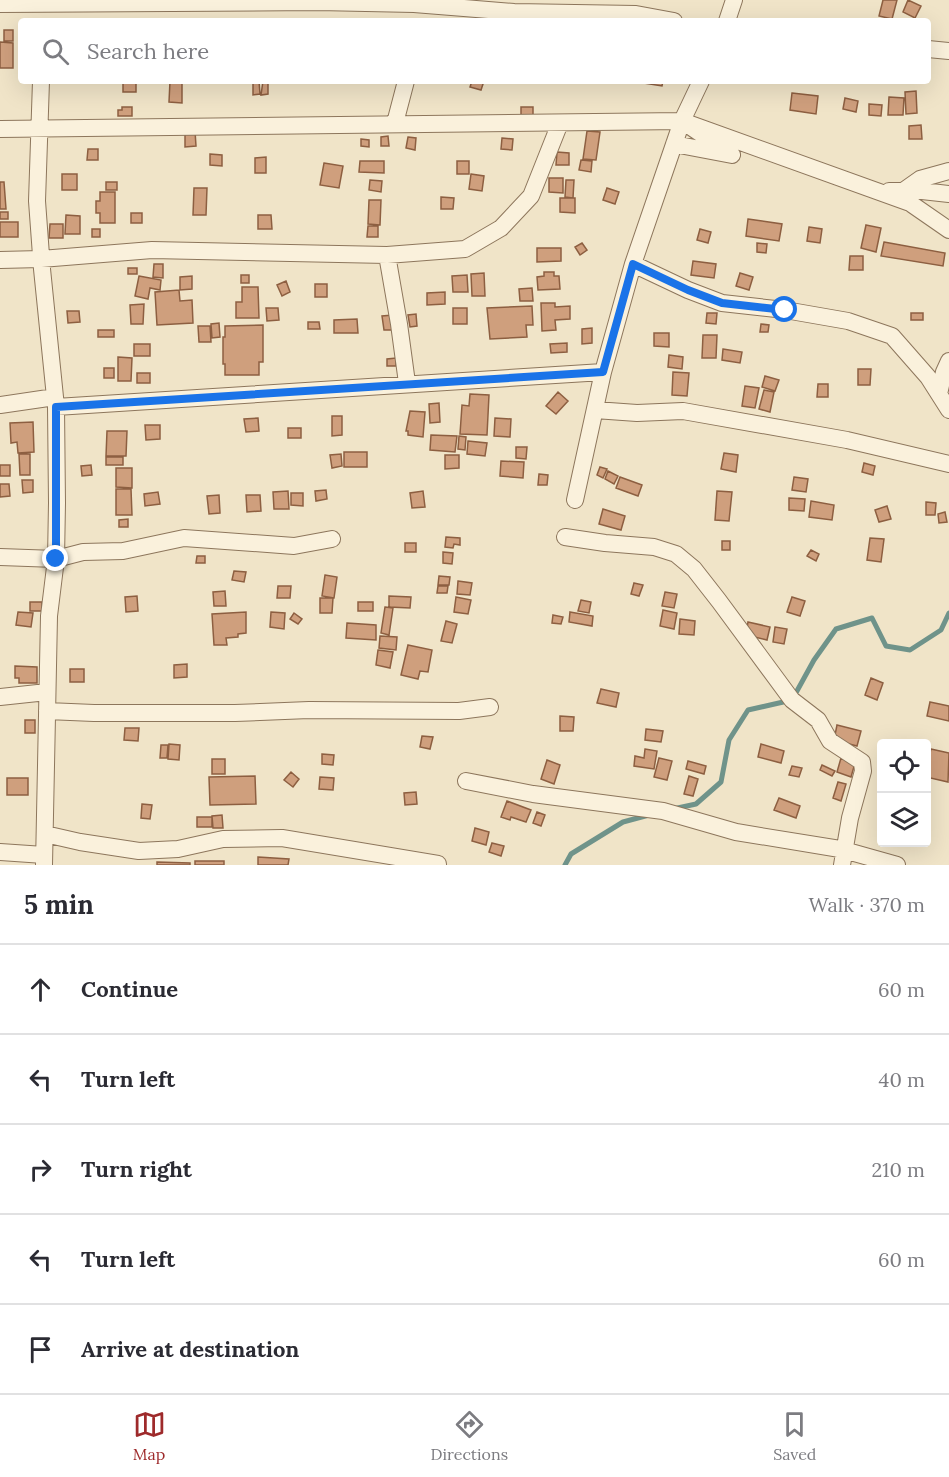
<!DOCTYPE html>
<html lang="en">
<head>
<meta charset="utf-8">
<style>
  :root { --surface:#fff; --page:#f7f7f7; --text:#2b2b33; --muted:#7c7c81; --line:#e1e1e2; --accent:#9e2a2b }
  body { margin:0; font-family:Lora,serif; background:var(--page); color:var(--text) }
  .controls { position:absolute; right:18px; bottom:18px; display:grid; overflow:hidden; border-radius:6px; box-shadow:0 6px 24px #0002 }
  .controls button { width:54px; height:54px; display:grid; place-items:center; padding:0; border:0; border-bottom:2px solid var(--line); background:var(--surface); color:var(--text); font:30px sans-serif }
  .stop { position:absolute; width:18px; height:18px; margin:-14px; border:4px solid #1a73e8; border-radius:50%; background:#fff }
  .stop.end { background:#1a73e8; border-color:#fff; box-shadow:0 2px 6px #0008 }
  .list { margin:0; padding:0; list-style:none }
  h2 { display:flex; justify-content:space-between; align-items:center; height:78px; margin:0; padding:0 24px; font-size:26px }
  h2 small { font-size:20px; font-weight:400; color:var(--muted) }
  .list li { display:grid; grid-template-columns:39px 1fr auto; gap:18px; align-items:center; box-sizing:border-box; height:90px; padding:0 24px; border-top:2px solid var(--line) }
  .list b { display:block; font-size:22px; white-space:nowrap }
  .list em { font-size:20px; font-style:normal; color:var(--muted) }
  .icon { flex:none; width:33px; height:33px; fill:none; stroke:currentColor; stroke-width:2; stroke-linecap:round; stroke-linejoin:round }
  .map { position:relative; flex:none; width:949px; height:865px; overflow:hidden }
  .search { position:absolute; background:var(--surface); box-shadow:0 6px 24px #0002; left:18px; right:18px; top:18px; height:66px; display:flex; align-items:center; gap:15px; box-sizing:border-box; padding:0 21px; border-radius:6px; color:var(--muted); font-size:22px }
  .sheet { height:528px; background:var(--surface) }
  nav { display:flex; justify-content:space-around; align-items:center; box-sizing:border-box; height:84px; border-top:2px solid var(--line); background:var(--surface); font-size:16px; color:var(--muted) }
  nav a { display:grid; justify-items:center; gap:3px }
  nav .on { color:var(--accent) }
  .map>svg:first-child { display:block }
</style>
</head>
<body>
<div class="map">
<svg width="949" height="865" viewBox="0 0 949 865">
  <rect width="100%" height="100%" fill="#f0e4c8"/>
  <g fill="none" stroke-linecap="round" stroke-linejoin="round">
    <path stroke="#6f938a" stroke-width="5" d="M673,809L696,804L721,782L729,740L748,710L792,700L814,660L836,629L872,618L886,646L910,650L941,630L949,613
      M565,865L571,854L623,822L649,815"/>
  </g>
  <path fill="#cf9f7d" stroke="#8d5f41" stroke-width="1.5" d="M883,0H897L892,19L879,16Z
    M908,0L921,6L915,18L903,12Z
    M4,30H13V41H4Z
    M0,42L13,43V68H0Z
    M123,81H136V92H123Z
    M170,81L182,82V103L169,102Z
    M259,81L260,94L253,95V82Z
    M263,81H268V94L261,95Z
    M472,81H484L481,90L470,87Z
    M631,81H663L662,86Z
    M916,91L917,113L906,114L905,92Z
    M792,93L818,96L816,114L790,110Z
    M889,97L904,98L903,115H888Z
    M845,98L858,101L856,112L843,109Z
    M869,104L882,105L881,116L869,115Z
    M122,107H132V116H118V110H122Z
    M521,107H533V117L521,116Z
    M921,125L922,139H909V126Z
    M185,131H195L196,146L185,147Z
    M587,131L600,132L596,160L583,159Z
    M388,136L389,146H381V137Z
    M408,137L416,138L415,150L406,148Z
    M502,138L513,139L512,150L501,149Z
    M361,139L369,140V147L361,146Z
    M88,149H98V160H87Z
    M557,152L569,153V165H556Z
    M210,154L222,155V166L210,165Z
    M266,157V173H255V158Z
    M581,160L592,161L591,172L579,170Z
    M360,161H384V173L359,172Z
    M457,161H469V174H457Z
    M324,163L343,166L339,188L320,185Z
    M62,174H77V190H62Z
    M471,174L484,176L482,191L469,189Z
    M549,178H563V193L549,192Z
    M370,180L382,181L381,192L369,190Z
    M566,180H574L573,198L565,197Z
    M0,182H4L6,209H0Z
    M106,182H117V190H106Z
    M194,188H207L206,215H193Z
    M607,188L619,192L615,204L603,200Z
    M100,192H115V223H100V213H96V201H100Z
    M441,197L454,198L453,209H441Z
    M560,198H575V213L560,212Z
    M369,200H381L380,225L368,224Z
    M0,212H8V219H0Z
    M131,213H142V223H131Z
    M66,215L80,216V234H65Z
    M258,215H271L272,229H258Z
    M748,219L782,224L779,241L746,236Z
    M0,222H18V237H0Z
    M50,224H63V238H49Z
    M866,225L881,228L876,252L861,248Z
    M368,226H378V237H367Z
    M809,227L822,229L820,243L807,241Z
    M92,229H100V237H92Z
    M700,229L711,232L708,243L697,240Z
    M884,242L945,253L943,266L881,256Z
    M582,243L587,250L580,255L575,247Z
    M757,243L767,244L766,253L757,252Z
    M537,248H561V261L537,262Z
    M850,256H863V270H849Z
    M693,261L716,264L714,278L691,275Z
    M154,264H163V278L153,277Z
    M128,268H137V274H128Z
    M544,272H554V276H559L560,289L538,290L537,277L544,276Z
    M484,273L485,296H472L471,274Z
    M740,273L753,277L749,290L736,286Z
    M241,275H249V283H241Z
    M467,275L468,292H453L452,276Z
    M139,276L161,280L160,290L150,288L148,299L135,296Z
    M192,276V289L180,290V277Z
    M286,281L290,292L282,296L277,285Z
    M315,284H327V297H315Z
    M242,287H258L259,318H236V302H242Z
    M532,288L533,301H520L519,289Z
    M179,290L180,301L192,300L193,323L157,325L155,292Z
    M445,292V304L427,305V293Z
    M541,303H555V307L570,306V319L555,320L556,330L542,331Z
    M144,304L143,324H131L130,305Z
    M532,306L533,325H526L527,337L490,339L487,308Z
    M266,308H278L279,320L267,321Z
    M453,308H467V324H453Z
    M67,311H79L80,322L68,323Z
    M707,313H717L716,324L706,323Z
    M911,313H923V320H911Z
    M416,314L417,326L410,327L408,315Z
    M393,315L394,330H384L382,316Z
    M357,319L358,333H334V320Z
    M308,322H319L320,329H308Z
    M219,323L220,337L212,338L211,324Z
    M761,324L769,325L768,332H760Z
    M263,325V362H259V375H225V364H223V337H225V326Z
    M198,326H210L211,342H199Z
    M592,328V343L582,344V329Z
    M98,330H114V337H98Z
    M654,333H669V347L654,346Z
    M703,335H717L716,358H702Z
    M567,343V352L551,353L550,344Z
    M134,344H150V356H134Z
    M723,349L742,352L740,363L722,360Z
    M669,355L683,357L682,369L668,367Z
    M118,357L132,358L131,381H118Z
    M396,358V366H387V359Z
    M104,368H114V378H104Z
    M858,369H871L870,385H858Z
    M673,372L689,373L687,396L672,395Z
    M137,373H150V383H137Z
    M765,376L779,380L775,391L762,387Z
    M818,384H828V397H817Z
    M745,386L759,388L755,408L742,406Z
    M764,390L774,392L770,412L759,409Z
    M558,392L568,401L556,414L546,406Z
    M470,394L489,395L487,435L460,434L462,405L469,406Z
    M439,403L440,422L430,423L429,404Z
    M410,411L425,412L423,437L408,435V431H406Z
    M332,416H342V435L332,436Z
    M258,418L259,431L246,432L244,419Z
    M495,418L511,419L510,437L494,436Z
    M33,422L34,452L18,453L17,442L11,443L10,423Z
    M145,425H160V439L146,440Z
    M288,428H301V438H288Z
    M107,431H127L126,456H106Z
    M431,435L457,436L455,452L430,450Z
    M459,436L466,437L465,450L458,449Z
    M468,441L487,443L485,456L467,454Z
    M516,447H527L526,459L516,458Z
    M344,452H367V467H344Z
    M724,453L738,455L736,472L721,469Z
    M19,454H30V475H20Z
    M341,454L342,466L332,468L330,455Z
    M445,455H459V468L445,469Z
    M106,457H123V465H106Z
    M501,461L524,462L523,478L500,476Z
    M864,463L875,466L873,475L862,472Z
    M0,465H10V476H0Z
    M91,465L92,475L82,476L81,466Z
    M600,467L607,469L603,478L597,475Z
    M116,468H132V488L116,487Z
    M608,471L618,476L614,484L605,479Z
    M539,474L548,475L547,485H538Z
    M620,477L642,485L638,496L616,488Z
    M794,477L808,479L806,492L792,490Z
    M22,480H33V492L23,493Z
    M0,484H9L10,496L0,497Z
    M116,489H131L132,515H116Z
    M326,490L327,499L316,501L315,491Z
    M288,491L289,509H274L273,492Z
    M423,491L425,507L412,508L410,493Z
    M717,491L732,492L729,521L715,520Z
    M158,492L160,504L145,506L144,494Z
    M291,493H303V506L291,505Z
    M219,495L220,513L209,514L207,496Z
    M246,495H260L261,511L247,512Z
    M789,498L805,499L804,511L789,510Z
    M811,501L834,505L832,520L809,517Z
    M926,502L936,503L935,515H926Z
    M887,506L891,519L879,522L875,510Z
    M603,509L625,516L621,530L599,524Z
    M945,512L947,522L939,523L938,514Z
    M128,519V527H119V520Z
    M446,537L460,538V545L454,544L453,548L445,547Z
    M870,538L884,539L881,562L867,560Z
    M722,541H730V550H722Z
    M405,543H416V552H405Z
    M811,550L819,554L816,561L807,556Z
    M443,552L453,553L452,564L443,563Z
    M197,556H205V563H196Z
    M234,571L246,572L244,582L232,580Z
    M325,575L337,577L334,598L322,596Z
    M439,576L450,577L449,585H438Z
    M458,581L472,583L470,595L457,594Z
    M634,583L643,585L639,596L631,594Z
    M278,586H291L290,598H277Z
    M438,586H448L447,593H437Z
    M225,591L226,606H214L213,592Z
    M665,592L677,594L674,608L662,606Z
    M137,596L138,611L126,612L125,597Z
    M389,596L411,597L410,608L389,607Z
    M456,597L471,600L468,614L454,612Z
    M792,597L805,601L800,616L787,612Z
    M320,598H333L332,613H320Z
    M581,600L591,602L589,613L578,611Z
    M30,602H42V611H30Z
    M358,602H373V611H358Z
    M385,607L393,608L389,635L381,633Z
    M663,610L677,613L674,629L660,626Z
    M18,612L33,613L31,627L16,625Z
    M246,612V633L238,634V637L226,638L227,645H214L212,614Z
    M271,612L285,613L284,629L270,627Z
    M570,612L593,616L592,626L569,622Z
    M294,613L302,619L298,624L290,619Z
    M553,615L563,617L561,624L552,623Z
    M680,619L695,621L694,635L679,634Z
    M446,621L457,624L452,643L441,641Z
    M748,622L770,627L767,640L746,635Z
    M347,623L376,625V640L346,638Z
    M775,627L787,629L784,644L773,642Z
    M380,636L397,637L396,650L379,648Z
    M408,645L432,650L428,672L420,671L418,679L401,675Z
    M378,650L393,652L390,668L376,665Z
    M187,664V677L174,678V665Z
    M15,666L37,667V683H19V678H15Z
    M70,669H84V682H70Z
    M871,678L883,683L877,700L865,695Z
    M601,689L619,693L616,707L597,703Z
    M930,702L949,706V721L927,716Z
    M560,716L574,717L573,731H560Z
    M25,720H35V733H25Z
    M837,725L861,731L857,746L834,740Z
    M125,728H139L138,741L124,740Z
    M646,729L663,731L661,742L645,740Z
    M422,736L433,737L430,749L420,747Z
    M169,744L180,745L179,760L168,759Z
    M761,744L784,751L781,763L758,757Z
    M161,745H168L167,758H160Z
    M645,749L657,751L654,769L634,766L635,756L644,758Z
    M931,749L949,753L948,782L926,777V767Z
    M322,754L334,755L333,765L322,764Z
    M659,758L672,761L667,780L654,777Z
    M841,758L855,763L851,777L837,772Z
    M212,759H225V774H212Z
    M547,760L560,765L554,784L541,779Z
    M688,761L706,766L704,774L686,769Z
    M822,765L835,771L832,776L820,770Z
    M792,766L802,768L799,777L789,775Z
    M291,772L299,779L293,787L284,780Z
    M255,776L256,804L210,805L209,777Z
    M689,776L698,779L693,796L684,794Z
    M320,777L334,778L333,790L319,789Z
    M7,778H28V795H7Z
    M838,782L846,784L841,801L833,798Z
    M416,792L417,804L405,805L404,793Z
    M779,798L800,806L796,818L774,810Z
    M507,801L531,810L526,822L511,817L510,820L501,817Z
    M142,804L152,805L150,819L141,818Z
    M537,812L545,815L541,826L533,823Z
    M222,815L223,828H213L212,816Z
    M197,817H212V827H197Z
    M475,828L489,832L486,845L472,841Z
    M492,843L504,846L501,856L489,852Z
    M258,857L289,859L288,865H258Z
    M195,861H224V865H195Z
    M157,862L190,863V865H157Z"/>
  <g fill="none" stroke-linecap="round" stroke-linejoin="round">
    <defs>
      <path id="minor" d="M0,4L318,2L414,4L514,12L636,14L674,21
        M727,21L734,0
        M928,49L949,51
        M41,81L37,201L42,269L56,407L57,503L56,559L49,616L44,865
        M395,123L406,81
        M0,129L682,121
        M674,144L732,155L682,121L910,203L949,230
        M889,191H922L949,194
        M903,191L920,179L949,171
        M387,255L399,324L407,383
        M0,260L41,259L152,250L387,255L465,249L501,228L531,196L560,123
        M633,264L688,290L722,303L785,310L848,321L892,336L928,377L949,410
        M939,394L944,372L949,361
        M0,405L55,397
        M56,407L603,372
        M595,410L637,413L683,411L847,440L949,464
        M575,500L603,372L633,264L682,121L701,81
        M565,537L605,543L654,547L676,554L694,569L719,601L792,700L818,720L830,741L862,762L863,771L850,818L842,865
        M0,557L56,559L83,552L123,551L184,538L294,546L332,539
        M0,697L47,692
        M47,711L94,713H235L309,710L459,711L490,707
        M466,781L533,794L663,811L736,832L840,849L897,865
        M45,834L80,842L139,851L178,849L223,839L282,838L438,864
        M0,852L44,855"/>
    </defs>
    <use href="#minor" stroke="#8d765c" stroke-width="18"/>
    <use href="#minor" stroke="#faf1dc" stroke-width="16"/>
  </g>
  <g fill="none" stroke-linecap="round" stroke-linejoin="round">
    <path stroke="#1a73e8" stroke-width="8" d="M56,559V407L603,372L633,264L688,290L722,303L785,310"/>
  </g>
</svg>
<div class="controls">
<button><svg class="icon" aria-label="locate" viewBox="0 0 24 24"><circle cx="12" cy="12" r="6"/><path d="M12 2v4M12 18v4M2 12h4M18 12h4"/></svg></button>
<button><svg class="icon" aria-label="layers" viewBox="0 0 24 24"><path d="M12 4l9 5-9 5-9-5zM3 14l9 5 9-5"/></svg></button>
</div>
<div class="stop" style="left:785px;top:310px"></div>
<div class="stop end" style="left:56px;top:559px"></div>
<div class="search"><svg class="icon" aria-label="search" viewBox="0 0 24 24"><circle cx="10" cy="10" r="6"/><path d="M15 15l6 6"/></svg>Search here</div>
</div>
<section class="sheet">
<h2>5 min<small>Walk · 370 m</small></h2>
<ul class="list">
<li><svg class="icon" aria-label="ahead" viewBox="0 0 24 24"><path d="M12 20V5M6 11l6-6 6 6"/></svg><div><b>Continue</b></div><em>60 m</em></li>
<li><svg class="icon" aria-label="left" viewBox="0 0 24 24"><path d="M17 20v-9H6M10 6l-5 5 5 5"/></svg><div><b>Turn left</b></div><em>40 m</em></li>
<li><svg class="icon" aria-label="right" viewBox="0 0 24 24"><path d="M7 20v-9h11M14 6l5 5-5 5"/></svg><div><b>Turn right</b></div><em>210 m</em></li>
<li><svg class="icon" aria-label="left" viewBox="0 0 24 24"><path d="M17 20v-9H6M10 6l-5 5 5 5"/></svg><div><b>Turn left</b></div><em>60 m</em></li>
<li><svg class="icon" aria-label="arrive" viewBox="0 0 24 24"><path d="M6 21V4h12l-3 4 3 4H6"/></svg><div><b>Arrive at destination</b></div></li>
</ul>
</section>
<nav>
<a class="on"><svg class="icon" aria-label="map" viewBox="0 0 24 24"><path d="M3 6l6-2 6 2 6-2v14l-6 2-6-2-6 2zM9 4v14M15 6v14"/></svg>Map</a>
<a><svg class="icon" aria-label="directions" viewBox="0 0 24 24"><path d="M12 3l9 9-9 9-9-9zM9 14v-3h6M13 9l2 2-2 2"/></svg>Directions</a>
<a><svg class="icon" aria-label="saved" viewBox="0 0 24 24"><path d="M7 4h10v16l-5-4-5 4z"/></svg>Saved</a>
</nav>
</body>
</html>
